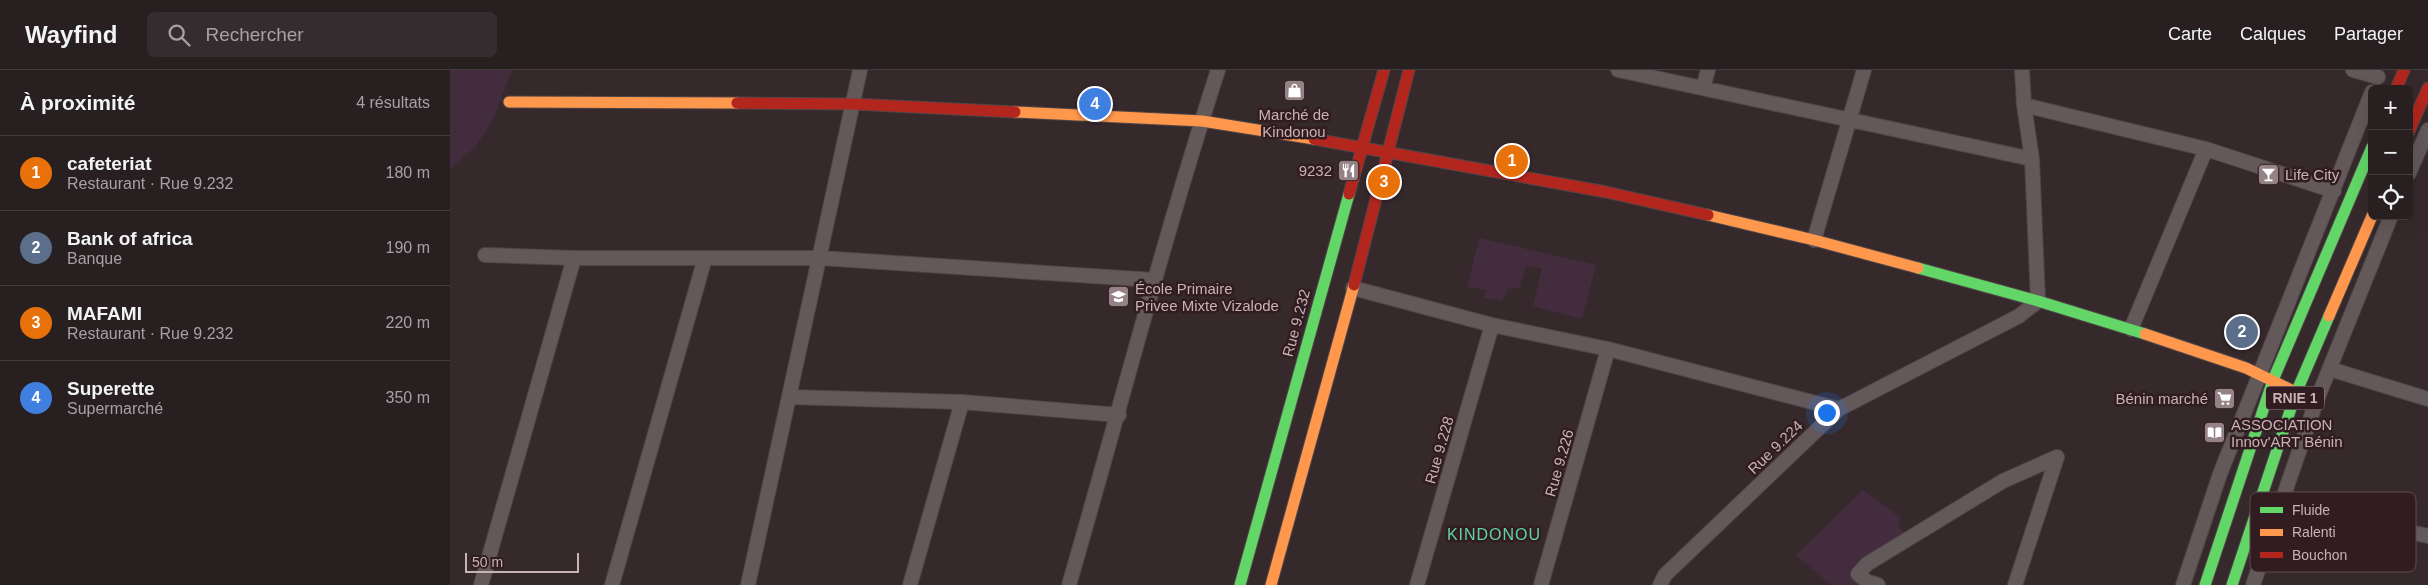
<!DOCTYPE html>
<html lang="fr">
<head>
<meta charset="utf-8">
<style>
  :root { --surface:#281f21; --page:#342c2e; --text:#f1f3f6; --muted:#a5a2a5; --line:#443d3f; --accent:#948286 }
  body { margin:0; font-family:Arial,sans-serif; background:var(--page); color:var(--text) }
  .controls { position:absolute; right:15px; top:15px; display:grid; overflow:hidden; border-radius:8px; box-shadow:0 5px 20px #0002 }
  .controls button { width:45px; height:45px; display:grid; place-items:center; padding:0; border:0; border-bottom:1px solid var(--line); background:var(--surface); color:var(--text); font:25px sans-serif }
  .scale { position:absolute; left:15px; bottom:12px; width:114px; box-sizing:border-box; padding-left:5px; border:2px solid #c7b2b6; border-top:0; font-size:14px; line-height:18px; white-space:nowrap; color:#c7b2b6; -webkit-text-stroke:4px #311c21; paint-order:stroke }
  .you { position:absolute; left:1376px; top:342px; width:18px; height:18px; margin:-12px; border:4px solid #fff; border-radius:50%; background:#1a73e8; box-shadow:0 0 0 8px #1a73e833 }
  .badge { display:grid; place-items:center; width:32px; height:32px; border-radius:50%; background:var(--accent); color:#fff; font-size:16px; font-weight:700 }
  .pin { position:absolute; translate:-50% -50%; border:2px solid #fff; box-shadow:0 1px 5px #0006 }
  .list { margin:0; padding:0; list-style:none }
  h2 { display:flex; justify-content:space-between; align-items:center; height:65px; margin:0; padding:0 20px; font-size:21px }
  h2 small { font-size:16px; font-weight:400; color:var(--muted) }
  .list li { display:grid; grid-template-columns:32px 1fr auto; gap:15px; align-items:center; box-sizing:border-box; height:75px; padding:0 20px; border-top:1px solid var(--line) }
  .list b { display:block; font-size:19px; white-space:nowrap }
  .list p { margin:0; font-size:16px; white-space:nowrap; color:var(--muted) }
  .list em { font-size:16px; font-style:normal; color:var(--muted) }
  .icon { flex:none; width:28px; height:28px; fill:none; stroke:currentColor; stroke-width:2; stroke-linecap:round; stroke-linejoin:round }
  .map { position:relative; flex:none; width:1978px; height:515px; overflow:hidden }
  header { display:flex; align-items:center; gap:30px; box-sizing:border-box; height:70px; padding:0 25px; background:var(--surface); border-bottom:1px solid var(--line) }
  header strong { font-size:24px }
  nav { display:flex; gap:28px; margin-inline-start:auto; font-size:18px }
  .search { width:350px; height:45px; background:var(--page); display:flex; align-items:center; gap:12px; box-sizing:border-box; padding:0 18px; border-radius:8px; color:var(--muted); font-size:19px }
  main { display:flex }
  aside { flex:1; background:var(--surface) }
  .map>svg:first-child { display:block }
</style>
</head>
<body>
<header>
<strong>Wayfind</strong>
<div class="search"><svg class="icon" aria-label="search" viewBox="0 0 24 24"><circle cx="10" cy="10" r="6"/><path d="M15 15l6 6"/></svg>Rechercher</div>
<nav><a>Carte</a><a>Calques</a><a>Partager</a></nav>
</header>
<main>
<aside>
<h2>À proximité<small>4 résultats</small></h2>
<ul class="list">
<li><span class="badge" style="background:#e8710a">1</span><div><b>cafeteriat</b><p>Restaurant · Rue 9.232</p></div><em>180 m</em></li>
<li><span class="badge" style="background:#5c6f8a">2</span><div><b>Bank of africa</b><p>Banque</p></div><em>190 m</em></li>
<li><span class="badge" style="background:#e8710a">3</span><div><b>MAFAMI</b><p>Restaurant · Rue 9.232</p></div><em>220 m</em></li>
<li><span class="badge" style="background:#3f7fe0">4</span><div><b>Superette</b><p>Supermarché</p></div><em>350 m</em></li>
</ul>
</aside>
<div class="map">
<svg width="1978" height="515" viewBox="0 0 1978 515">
  <rect width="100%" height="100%" fill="#36292c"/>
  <path fill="#432c3e" d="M0,0H62L42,52L25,77L0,99Z
    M1029,168L1146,195L1132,249L1083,236L1092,198L1076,196L1069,218L1058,219L1052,230L1033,228L1036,220L1017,217Z
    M1413,420L1451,448L1448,456L1455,463L1425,483L1413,515H1381L1346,485Z"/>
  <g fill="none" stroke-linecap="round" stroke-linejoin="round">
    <defs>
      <path id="street" d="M1168,0L1582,89
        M1903,0L1928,7
        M1253,18L1258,0
        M1574,35L1756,79L1884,121
        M1959,103L1978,60
        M1364,170L1414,0
        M35,185L124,188H370L704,210
        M903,218L1042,255L1158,279L1389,339
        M1681,259L1756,79
        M1880,299L1978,329
        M340,327L512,332L669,345
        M1831,436L1978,466
        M31,515L124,188
        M162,515L255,188
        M298,515L410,0
        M460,515L512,332
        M619,515C669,343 713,170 768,0
        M967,515L1042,255
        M1091,515L1158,279
        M1210,515L1215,505L1389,339L1569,246L1588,231L1582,89L1574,35L1572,0
        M1428,515L1418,512L1408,504L1417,494L1553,411L1607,387
        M1565,515L1607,387
        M1733,515L1770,404L1922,22
        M1803,515L1866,332L1941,146"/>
      <path id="fast" d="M1468,198L1588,231L1695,264
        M790,515L899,124
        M1755,515L1823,310L1922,77
        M1782,515L1846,323L1879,246"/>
      <path id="slow" d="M59,32L287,33
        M565,42L752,51L864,69
        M1258,145L1364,170L1468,198
        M1879,246L1922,146
        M1695,264L1796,298L1866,332
        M821,515L904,215"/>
      <path id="jam" d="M1946,19L1954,0
        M287,33L403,34L565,42
        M1959,61L1978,18
        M864,69L1156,122L1258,145
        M899,124L934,0
        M904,215L959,0"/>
    </defs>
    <use href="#street" stroke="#4f4547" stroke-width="16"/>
    <use href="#fast" stroke="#4f4547" stroke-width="13"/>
    <use href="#slow" stroke="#4f4547" stroke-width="13"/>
    <use href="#jam" stroke="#4f4547" stroke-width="13"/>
    <use href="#street" stroke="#64595a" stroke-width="14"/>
    <use href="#fast" stroke="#63d668" stroke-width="11"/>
    <use href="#slow" stroke="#ff974d" stroke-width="11"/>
    <use href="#jam" stroke="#b3261e" stroke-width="11"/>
  </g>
  <defs>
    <symbol id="shop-square" viewBox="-11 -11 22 22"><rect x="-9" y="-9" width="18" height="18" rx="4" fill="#948286" stroke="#311c21"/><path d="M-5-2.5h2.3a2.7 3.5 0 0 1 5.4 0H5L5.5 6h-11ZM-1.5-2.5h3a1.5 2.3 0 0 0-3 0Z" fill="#fff"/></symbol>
    <symbol id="restaurant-square" viewBox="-11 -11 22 22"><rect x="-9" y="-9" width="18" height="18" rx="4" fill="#948286" stroke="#311c21"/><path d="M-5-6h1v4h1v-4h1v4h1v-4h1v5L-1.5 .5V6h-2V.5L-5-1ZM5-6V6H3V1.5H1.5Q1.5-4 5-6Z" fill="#fff"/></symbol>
    <symbol id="bar-square" viewBox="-11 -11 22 22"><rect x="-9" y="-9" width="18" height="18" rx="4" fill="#948286" stroke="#311c21"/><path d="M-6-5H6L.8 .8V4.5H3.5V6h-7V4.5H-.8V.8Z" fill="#fff"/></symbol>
    <symbol id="school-square" viewBox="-11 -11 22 22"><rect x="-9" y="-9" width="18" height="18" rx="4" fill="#948286" stroke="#311c21"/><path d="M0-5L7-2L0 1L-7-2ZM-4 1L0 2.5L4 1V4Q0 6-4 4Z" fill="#fff"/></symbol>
    <symbol id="supermarket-square" viewBox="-11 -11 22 22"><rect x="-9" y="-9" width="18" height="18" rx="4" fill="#948286" stroke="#311c21"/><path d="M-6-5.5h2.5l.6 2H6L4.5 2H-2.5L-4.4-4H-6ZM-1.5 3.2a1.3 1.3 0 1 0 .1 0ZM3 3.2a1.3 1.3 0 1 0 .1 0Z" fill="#fff"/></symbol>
    <symbol id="library-square" viewBox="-11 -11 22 22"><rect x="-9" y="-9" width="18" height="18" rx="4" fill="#948286" stroke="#311c21"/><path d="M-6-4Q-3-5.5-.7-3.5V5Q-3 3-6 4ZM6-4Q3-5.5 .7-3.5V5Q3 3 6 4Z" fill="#fff"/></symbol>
  </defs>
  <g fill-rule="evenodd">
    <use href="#shop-square" x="832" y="8" width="25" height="25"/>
    <use href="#restaurant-square" x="886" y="88" width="25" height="25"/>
    <use href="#bar-square" x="1806" y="92" width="25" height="25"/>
    <use href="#school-square" x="656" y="214" width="25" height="25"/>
    <use href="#supermarket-square" x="1762" y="316" width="25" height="25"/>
    <use href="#library-square" x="1752" y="350" width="25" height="25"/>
  </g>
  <g text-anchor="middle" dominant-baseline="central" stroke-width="5" stroke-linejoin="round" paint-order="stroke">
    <rect fill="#311c21" stroke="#9a8589" stroke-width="1" x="1816" y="316.5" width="58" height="23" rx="4"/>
    <g font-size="14" font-weight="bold" fill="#c7b2b6">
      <text x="1845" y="328">RNIE 1</text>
    </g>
    <g font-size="15" fill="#c7b2b6" stroke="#311c21" text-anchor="start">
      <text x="844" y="44" text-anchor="middle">Marché de<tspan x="844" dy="17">Kindonou</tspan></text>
      <text x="882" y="100" text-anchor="end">9232</text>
      <text x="1835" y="104">Life City</text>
      <text x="685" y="218">École Primaire<tspan x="685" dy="17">Privee Mixte Vizalode</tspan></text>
      <text x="1758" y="328" text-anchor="end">Bénin marché</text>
      <text x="1781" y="354">ASSOCIATION<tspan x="1781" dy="17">Innov'ART Bénin</tspan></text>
    </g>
    <g font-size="15" fill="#c7b2b6" stroke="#311c21">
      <text transform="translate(846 253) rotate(-75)">Rue 9.232</text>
      <text transform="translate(1325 377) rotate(-44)">Rue 9.224</text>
      <text transform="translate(989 380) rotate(-74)">Rue 9.228</text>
      <text transform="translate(1109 393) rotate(-74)">Rue 9.226</text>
    </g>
    <g font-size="16" letter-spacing="1" fill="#61d3a7" stroke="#311c21">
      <text x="1044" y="464">KINDONOU</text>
    </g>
  </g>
  <rect x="1800" y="422" width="166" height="80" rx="8" fill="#311c21" stroke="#5e494e" stroke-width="1"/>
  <rect x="1810" y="437" width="23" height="6" fill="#63d668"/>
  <rect x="1810" y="459" width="23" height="7" fill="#ff974d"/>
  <rect x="1810" y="482" width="23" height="6" fill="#b3261e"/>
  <g font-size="14" fill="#c7b2b6">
    <text x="1842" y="445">Fluide</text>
    <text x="1842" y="467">Ralenti</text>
    <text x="1842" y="490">Bouchon</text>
  </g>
</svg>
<div class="controls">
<button>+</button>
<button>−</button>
<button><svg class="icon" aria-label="locate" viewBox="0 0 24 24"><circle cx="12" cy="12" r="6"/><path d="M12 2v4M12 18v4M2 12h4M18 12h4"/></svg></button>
</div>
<div class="scale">50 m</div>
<div class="you"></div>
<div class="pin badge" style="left:1062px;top:91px;background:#e8710a">1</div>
<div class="pin badge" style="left:1792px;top:262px;background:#5c6f8a">2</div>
<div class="pin badge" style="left:934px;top:112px;background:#e8710a">3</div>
<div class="pin badge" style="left:645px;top:34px;background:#3f7fe0">4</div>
</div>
</main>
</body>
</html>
